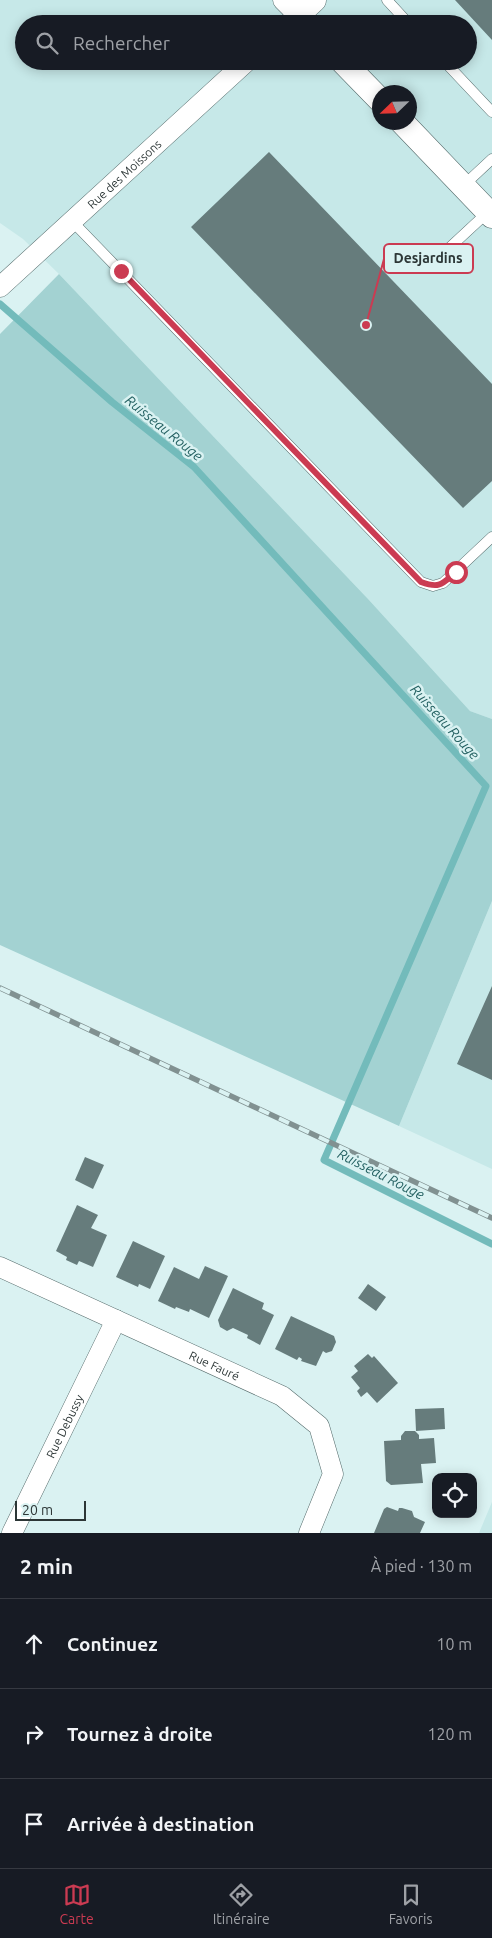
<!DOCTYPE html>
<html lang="fr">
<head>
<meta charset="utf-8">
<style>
  :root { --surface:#171b24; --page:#20242c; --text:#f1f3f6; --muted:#9ea1a6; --line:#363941; --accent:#cb3b52 }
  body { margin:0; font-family:Ubuntu,sans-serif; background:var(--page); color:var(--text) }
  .controls { position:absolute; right:15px; bottom:15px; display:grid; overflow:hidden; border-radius:10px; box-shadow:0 2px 12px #0003 }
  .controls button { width:45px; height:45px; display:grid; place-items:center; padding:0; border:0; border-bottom:1px solid var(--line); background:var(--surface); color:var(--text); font:25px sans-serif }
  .compass { position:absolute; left:372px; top:85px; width:45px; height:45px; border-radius:50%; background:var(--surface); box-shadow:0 2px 12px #0003; rotate:247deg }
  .scale { position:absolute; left:15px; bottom:12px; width:71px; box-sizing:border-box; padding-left:5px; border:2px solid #2c3636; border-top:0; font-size:14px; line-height:18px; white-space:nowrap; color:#2c3636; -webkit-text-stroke:4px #daf2f2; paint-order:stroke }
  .stop { position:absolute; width:15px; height:15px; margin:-11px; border:4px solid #cb3b52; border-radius:50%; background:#fff }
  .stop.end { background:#cb3b52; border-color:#fff; box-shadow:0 1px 5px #0008 }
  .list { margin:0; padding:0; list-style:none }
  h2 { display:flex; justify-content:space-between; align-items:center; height:65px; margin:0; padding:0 20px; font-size:21px }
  h2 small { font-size:16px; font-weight:400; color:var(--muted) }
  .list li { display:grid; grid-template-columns:32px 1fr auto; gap:15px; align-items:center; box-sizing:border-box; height:90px; padding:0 20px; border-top:1px solid var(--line) }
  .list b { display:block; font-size:19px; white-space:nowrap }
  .list em { font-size:16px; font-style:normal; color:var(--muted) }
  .icon { flex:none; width:28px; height:28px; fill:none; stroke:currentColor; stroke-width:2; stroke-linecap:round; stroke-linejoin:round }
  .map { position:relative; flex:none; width:492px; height:1533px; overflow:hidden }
  .search { position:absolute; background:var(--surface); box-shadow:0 2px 12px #0003; left:15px; right:15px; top:15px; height:55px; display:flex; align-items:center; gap:12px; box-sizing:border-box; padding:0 18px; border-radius:28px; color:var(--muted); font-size:19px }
  .sheet { height:335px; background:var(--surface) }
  nav { display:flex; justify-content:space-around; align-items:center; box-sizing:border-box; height:70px; border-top:1px solid var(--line); background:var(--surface); font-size:14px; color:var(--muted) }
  nav a { display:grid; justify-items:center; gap:2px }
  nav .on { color:var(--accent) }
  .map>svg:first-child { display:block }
</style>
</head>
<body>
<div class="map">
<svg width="492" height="1533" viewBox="0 0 492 1533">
  <rect width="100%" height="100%" fill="#daf2f2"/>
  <path fill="#c6e8e8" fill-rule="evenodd" d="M0,0H492V719L470,711L369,600L59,274L23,239L0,223ZM24,24H468V61H24ZM380,92H410V122H380Z
    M492,901V1169L399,1126Z
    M492,1502V1533H479Z"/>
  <path fill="#a3d2d2" d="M59,274L369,600L470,711L492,719V901L399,1126L0,945V334Z"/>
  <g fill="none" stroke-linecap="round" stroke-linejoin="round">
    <path stroke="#73bbbb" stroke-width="7" d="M0,304L112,402L194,467L486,786L324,1160L492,1244"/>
  </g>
  <path fill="#667c7c" d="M455,0H492V40Z
    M269,152L492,384V481L463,508L191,227Z
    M492,986V1080L457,1064Z
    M85,1157L104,1165L93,1189L75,1180Z
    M77,1205L98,1215L91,1228L107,1235L93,1267L79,1261L77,1265L66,1260L67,1257L56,1251Z
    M133,1241L165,1256L150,1289L139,1284L138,1287L116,1277Z
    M205,1266L228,1276L209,1318L190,1309L189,1312L176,1307L175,1309L158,1301L174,1267L199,1279Z
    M368,1284L386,1297L376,1311L358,1298Z
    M233,1288L264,1303L262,1309L274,1315L260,1345L247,1338L248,1335L233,1328L227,1331L220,1327L218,1320Z
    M291,1316L334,1336L336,1342L332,1351L326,1353L323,1351L316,1366L301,1361L302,1359L299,1357L297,1360L275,1349Z
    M368,1354L372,1358L374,1356L398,1383L377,1403L367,1392L361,1397L357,1391L360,1388L351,1377L358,1371L354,1366Z
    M444,1408L445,1429L416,1431L415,1409Z
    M405,1431H415L419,1435V1439L434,1438L436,1463L421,1464L423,1483L391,1485L386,1481L384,1441L401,1440V1436Z
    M387,1507L398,1511L399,1508H402L412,1511L414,1517L425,1522L420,1533H374L384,1509Z"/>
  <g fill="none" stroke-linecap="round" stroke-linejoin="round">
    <defs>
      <path id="service" d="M387,0L409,24
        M444,61L492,112
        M463,186L492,159
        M72,221L421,582L433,586L443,583L492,537
        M433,263L488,212"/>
      <g id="minor">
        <path d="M283,0L298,15L288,24"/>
        <path id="s1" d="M0,287L247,61"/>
        <path id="s2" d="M0,1267L282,1396L319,1426L333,1474L309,1533"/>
        <path id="s3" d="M12,1533L116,1320"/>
      </g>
      <path id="tertiary" d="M306,24L298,15L314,0
        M342,61L380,100
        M402,122L492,216"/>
    </defs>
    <use href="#service" stroke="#556b6b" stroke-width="11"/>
    <use href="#minor" stroke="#556b6b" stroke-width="21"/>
    <use href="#tertiary" stroke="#556b6b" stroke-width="25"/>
    <use href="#service" stroke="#fff" stroke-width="10"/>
    <use href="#minor" stroke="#fff" stroke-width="20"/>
    <use href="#tertiary" stroke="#fff" stroke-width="24"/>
    <defs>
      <path id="rail" d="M0,988L492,1218"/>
    </defs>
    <use href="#rail" stroke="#819191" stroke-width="5.5"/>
    <use href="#rail" stroke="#daf2f2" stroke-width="4" stroke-dasharray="11" stroke-linecap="butt"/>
  </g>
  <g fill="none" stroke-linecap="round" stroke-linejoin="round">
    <path stroke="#cb3b52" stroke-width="6" d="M121,271L421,582C440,589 442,584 456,572"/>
  </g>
  <g text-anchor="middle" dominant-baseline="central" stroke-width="5" stroke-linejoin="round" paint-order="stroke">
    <g font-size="12" fill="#2c3636" stroke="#daf2f2">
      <text stroke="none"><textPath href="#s1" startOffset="168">Rue des Moissons</textPath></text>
      <text stroke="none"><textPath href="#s2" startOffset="236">Rue Fauré</textPath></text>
      <text stroke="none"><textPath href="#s3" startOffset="119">Rue Debussy</textPath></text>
    </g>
    <g font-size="14" font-style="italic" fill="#236061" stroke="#daf2f2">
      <text transform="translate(164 428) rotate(39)">Ruisseau Rouge</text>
      <text transform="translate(445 722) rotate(48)">Ruisseau Rouge</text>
      <text transform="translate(381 1174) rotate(27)">Ruisseau Rouge</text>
    </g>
  </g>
  <path fill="none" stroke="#cb3b52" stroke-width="2" d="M366 325L384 259"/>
  <circle fill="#cb3b52" stroke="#daf2f2" stroke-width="2" cx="366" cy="325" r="5"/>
  <rect fill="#daf2f2" stroke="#cb3b52" stroke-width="2" x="384" y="244" width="89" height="29" rx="5"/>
  <g font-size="14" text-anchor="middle" font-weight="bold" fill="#2c3636">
    <text x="428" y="263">Desjardins</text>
  </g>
</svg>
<div class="controls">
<button><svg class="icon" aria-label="locate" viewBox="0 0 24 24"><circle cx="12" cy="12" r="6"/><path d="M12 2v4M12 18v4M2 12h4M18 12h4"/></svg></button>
</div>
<svg class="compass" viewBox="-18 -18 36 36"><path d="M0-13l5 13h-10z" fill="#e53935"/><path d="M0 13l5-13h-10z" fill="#9ea1a6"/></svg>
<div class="scale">20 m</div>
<div class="stop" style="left:456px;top:572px"></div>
<div class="stop end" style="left:121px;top:271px"></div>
<div class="search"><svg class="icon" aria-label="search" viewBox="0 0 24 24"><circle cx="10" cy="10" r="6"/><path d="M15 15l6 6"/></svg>Rechercher</div>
</div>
<section class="sheet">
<h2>2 min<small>À pied · 130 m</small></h2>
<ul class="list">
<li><svg class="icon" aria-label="ahead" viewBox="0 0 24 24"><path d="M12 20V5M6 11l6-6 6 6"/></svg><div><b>Continuez</b></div><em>10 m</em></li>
<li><svg class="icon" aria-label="right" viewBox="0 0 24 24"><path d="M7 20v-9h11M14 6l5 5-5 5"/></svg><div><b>Tournez à droite</b></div><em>120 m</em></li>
<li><svg class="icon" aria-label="arrive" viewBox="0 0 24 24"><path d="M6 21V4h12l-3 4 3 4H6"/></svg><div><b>Arrivée à destination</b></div></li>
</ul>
</section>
<nav>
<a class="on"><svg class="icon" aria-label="map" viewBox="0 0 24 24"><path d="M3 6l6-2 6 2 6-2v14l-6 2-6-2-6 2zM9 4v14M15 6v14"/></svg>Carte</a>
<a><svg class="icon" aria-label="directions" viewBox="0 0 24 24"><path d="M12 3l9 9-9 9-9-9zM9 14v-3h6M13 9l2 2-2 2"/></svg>Itinéraire</a>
<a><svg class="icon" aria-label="saved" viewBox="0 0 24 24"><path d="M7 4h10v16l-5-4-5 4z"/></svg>Favoris</a>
</nav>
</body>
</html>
